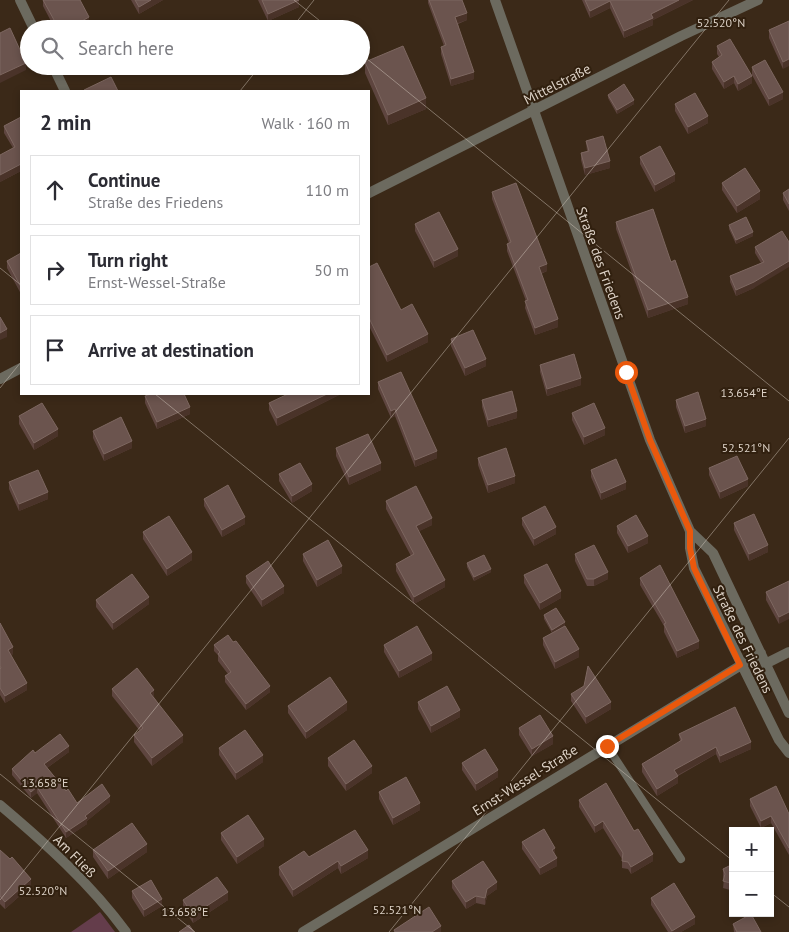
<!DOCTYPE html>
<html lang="en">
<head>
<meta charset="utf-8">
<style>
  :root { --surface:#fff; --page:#f2f2f3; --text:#2b2b33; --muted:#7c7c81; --line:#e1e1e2 }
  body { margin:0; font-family:"PT Sans",sans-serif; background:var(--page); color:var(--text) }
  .controls { position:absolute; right:15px; bottom:15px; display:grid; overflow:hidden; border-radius:0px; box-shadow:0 2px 8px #0003 }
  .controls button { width:45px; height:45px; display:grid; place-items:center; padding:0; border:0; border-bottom:1px solid var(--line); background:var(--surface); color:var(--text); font:25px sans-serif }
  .stop { position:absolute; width:15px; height:15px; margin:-11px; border:4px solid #ea580c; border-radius:50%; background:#fff }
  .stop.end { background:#ea580c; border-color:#fff; box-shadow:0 1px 5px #0008 }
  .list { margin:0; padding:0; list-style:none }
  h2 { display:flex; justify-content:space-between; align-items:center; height:65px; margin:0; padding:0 20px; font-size:21px }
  h2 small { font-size:16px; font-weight:400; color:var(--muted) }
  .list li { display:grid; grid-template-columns:32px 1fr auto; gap:15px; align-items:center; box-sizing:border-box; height:70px; margin:0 10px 10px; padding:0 10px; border:1px solid var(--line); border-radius:0px }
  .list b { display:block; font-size:19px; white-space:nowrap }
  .list p { margin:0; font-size:16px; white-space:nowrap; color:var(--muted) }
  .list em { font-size:16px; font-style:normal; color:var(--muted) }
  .icon { flex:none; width:28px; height:28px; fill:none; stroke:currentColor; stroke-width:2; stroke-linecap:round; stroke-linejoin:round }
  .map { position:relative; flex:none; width:789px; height:932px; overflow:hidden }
  .search { position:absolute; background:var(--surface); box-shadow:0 2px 8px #0003; left:20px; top:20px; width:350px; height:55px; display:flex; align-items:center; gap:12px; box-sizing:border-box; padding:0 18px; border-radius:28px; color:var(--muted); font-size:19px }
  .panel { position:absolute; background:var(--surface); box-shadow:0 2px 8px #0003; left:20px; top:90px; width:350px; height:305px; border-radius:0px }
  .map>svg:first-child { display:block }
</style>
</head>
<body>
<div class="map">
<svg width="789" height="932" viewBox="0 0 789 932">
  <rect width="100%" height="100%" fill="#3b2918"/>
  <path fill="#643d4b" d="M100,912L115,932H71Z"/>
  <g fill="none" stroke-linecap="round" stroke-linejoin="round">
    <path stroke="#6c6a5f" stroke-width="8" d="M607,746L681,859"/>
    <path stroke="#6c6a5f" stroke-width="10" d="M20,0L34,29
      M495,0L650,440L690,531L713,553L789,713
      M53,66L65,91
      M369,193L681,36L758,0
      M0,379L21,368
      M690,531V548L694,568L779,740L789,753
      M767,663L789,652
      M0,805C45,843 91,884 126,932
      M303,932L761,653"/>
  </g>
  <path fill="#5e453f" d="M43,0H80L89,25L81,29H55L43,6Z
    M131,0H163L139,14Z
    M258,0H299V7L268,21Z
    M428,0H462L467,20L458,24L474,79L451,86L441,54V47L444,46L428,3Z
    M582,0H693L653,20V25L624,38L610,8L590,18Z
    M789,21L783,69L769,38V30Z
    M717,46L752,83L738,91L734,83L724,89L712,69V62L719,57L717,54Z
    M365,62L426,109L388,125L365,73Z
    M752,67L783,99L769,106L752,75Z
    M608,95L634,104L617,114L608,98Z
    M675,104L708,123L688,134L675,111Z
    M21,117V171L0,182L13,148L4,133V126Z
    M586,141L610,168L585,175L581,160V153L587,151Z
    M640,157L675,181L655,192L640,164Z
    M722,183L760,199L737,213L722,190Z
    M789,189V211L783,200V193Z
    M492,192L547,271L541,274L558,327L535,335L525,308L526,301L507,251V244L509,243L492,199Z
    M616,222L688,304L648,318L616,229Z
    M415,224L458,256L434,268L415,231Z
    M729,225L753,236L736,244L729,229Z
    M789,242L754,288L736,296L730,282V276L761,263L755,253V247Z
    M21,253V294L7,268V261Z
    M369,267L401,310L428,342L387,362L369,326Z
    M451,339L486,366L465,376L451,346Z
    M540,365L581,385L547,396L540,372Z
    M378,382L437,458L415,467L395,416L391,418L378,389Z
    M339,394V395L277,426L269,410V403Z
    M145,396L190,414L157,429L145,403Z
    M482,400L517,418L488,427L482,407Z
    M676,400L706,426L685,433L676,407Z
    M572,413L605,435L584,445L572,420Z
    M19,416L58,436L34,450L19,424Z
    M93,431L132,448L104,461L93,438Z
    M336,448L381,470L349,485L336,456Z
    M478,458L515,483L488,493L478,465Z
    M709,468L748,486L720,499L709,475Z
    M591,470L626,489L601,500L591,477Z
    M279,474L312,491L292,503L279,481Z
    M9,482L48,499L19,511L9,489Z
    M204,499L245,524L222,537L204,506Z
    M386,501L432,525L419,531L445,587L414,604L396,571V564L411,556L386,509Z
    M522,518L556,534L534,546L522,525Z
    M734,523L768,552L749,561L734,530Z
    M617,526L648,543L628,553L617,533Z
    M143,532L192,560L167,576L143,539Z
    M303,554L342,573L317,587L303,561Z
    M575,554L608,579L594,586H587L575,561Z
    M467,563L491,572L474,581L467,567Z
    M524,575L561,598L540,610L524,583Z
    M246,576L284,593L262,607L246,583Z
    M640,578L699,648L677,658L664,632V626L640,585Z
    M789,581L779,624L766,600V592Z
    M96,600L149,604L113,630L96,607Z
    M544,615L565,626L561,628L579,657L555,669L543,645V638L552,633L544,619Z
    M0,623L13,654L11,655L27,690L5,703L0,695Z
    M214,645L270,692L246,710L225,682V676L228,674L218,661V655L214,651Z
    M384,645L432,660L399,678L384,652Z
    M112,689L154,697L183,742L152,766L134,742V735L140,731L112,696Z
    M571,694L611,709L586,724L571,701Z
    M418,702L460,717L431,733L418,709Z
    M288,706L347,710L306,739L288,713Z
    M519,728L553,744L532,756L519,735Z
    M679,734L751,749L720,763L716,754L678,776V783L657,796L642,772V764L680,742Z
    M219,748L263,762L236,780L219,755Z
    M69,752L47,768L77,803L110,802L87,821V824L66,838L37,793L31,798L12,775V769L35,753Z
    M328,758L372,773L346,791L328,766Z
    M462,763L498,777L476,791L462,770Z
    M379,792L420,810L393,825L379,799Z
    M750,799L789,814V855L771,823L761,828L750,806Z
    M579,800L634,831L653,861L631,874L628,869L622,868V859L603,828L595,833L579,807Z
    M221,833L264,846L237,864L221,840Z
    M522,842L555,855L557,866L540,875L522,849Z
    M0,850L31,886L5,909L0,904Z
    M93,850L147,852L108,879L93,857Z
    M309,857L368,858L341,874L338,868L293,897L279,875V867Z
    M733,864V895L730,890L723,888L724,879L723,877V869Z
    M452,881L497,889L487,896L485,905L476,903L466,909L452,888Z
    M132,891L162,906L144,917L132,898Z
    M651,898L695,924L681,932H668L651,905Z
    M183,900H228L193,923L183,907Z
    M733,924L761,932H734Z"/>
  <path fill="#4a3329" d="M151,0H163L139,14V7Z
    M299,0V7L268,21V14Z
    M679,0H693L653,20V25L624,38V31L651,14Z
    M610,1V8L590,18V11Z
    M467,13V20L455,24V17Z
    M89,17V25L81,29H68Z
    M789,59V66L783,69V62Z
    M26,63V70L0,83V75Z
    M242,66H249L242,69Z
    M474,72V79L451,86V79Z
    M734,76V83L724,89V82Z
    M752,76V83L738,91V84Z
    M783,92V99L769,106V99Z
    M426,98V109L388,125V115Z
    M634,100V104L617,114V110Z
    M708,116V123L688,134V127Z
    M610,161V168L585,175V168Z
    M21,164V171L0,182V175Z
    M675,174V181L655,192V185Z
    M760,191V199L737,213V206Z
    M753,232V236L736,244V240Z
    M458,249V256L434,268V261Z
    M789,261V267L754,288L736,296V290Z
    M547,264V271L539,274V267Z
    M688,297V304L648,318V310Z
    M558,319V327L535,335V328Z
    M7,329V337L0,340V333Z
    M428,334V342L387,362V355Z
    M486,359V366L465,376V368Z
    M581,378V385L547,396V389Z
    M327,394H339V395L277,426V418Z
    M190,407V414L157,429V422Z
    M395,409V416L391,418V411Z
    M517,411V418L488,427V420Z
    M706,419V426L685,433V426Z
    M605,428V435L584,445V437Z
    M58,429V436L34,450V443Z
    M132,441V448L104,461V454Z
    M437,451V458L415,467V460Z
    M381,463V470L349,485V477Z
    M515,476V483L488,493V485Z
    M748,479V486L720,499V492Z
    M626,482V489L601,500V493Z
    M312,484V491L292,503V496Z
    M48,492V499L19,511V504Z
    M245,517V524L222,537V530Z
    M432,518V525L416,533V526Z
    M556,527V534L534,546V539Z
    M648,536V543L628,553V546Z
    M768,545V552L749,561V554Z
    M192,552V560L167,576V569Z
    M342,566V573L317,587V580Z
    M491,569V572L474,581V577Z
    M608,572V579L594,586V579Z
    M445,580V587L414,604V597Z
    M284,586V593L262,607V600Z
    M561,591V598L540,610V603Z
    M149,597V604L113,630V623Z
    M789,612V619L779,624V617Z
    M565,622V626L552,634V630Z
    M699,641V648L677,658V651Z
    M13,647V654L8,657V650Z
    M579,649V657L555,669V662Z
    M432,653V660L399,678V671Z
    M27,683V690L5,703V696Z
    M270,686V692L246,710V704Z
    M154,690V697L150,700V693Z
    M347,702V710L306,739V732Z
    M611,702V709L586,724V717Z
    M460,710V717L431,733V726Z
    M183,735V742L152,766V758Z
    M553,736V744L532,756V749Z
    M751,742V749L720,763V756Z
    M69,746V752L44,770V764Z
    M716,747V754L674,777V770Z
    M263,755V762L236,780V773Z
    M372,766V773L346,791V784Z
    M498,770V777L476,791V784Z
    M678,776V783L657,796V789Z
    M37,787V793L31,798V792Z
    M110,796V802L87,821V824L66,838V832L85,816Z
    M420,803V810L393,825V818Z
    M771,816V823L761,828V821Z
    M603,821V828L595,833V826Z
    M264,839V846L237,864V857Z
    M147,844V852L108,879V871Z
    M555,848V855L552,857V850Z
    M368,850V858L341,874V866Z
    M653,854V861L631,874V867Z
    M557,858V866L540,875V868Z
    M338,861V868L293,897V890Z
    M31,879V886L5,909V902Z
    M497,882V889L487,896L485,905V898L487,889Z
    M228,892V900L193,923V915Z
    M476,896V903L466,909V902Z
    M162,899V906L144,917V910Z
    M695,917V924L681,932H672V931Z
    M441,926V932H432Z"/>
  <path fill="#6b544e" stroke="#7d6760" d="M43,0H80L89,17L68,29H59Z
    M135,0H151L139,7Z
    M262,0H299L268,14Z
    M429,0H462L467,13L455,17L474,72L451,79L441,47L446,45Z
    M585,0H679L651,14L653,18L624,31L610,1L590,11Z
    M789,21V59L783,62L769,30Z
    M10,28L26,63L0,75V33Z
    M730,39L752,76L738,84L734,76L724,82L712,62L722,55L717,46Z
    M403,46L426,98L388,115L365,62Z
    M765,60L783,92L769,99L752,67Z
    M111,77L118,91H84V90Z
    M624,84L634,100L617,110L608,95Z
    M695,93L708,116L688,127L675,104Z
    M21,117V164L0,175V155L15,147L4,126Z
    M603,136L610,161L585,168L581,153L589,151L586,141Z
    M660,146L675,174L655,185L640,157Z
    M745,168L760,191L737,206L722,183Z
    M516,183L547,264L539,267L558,319L535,328L525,301L528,300L507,244L511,242L492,192Z
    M789,189V204L783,193Z
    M653,209L671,262L675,260L688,297L648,310L616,222Z
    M439,212L458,249L434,261L415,224Z
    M746,217L753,232L736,240L729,225Z
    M782,231L789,242V261L754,282L736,290L730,276L764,262L755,247Z
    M21,253V287L7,261Z
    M377,263L401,310L412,304L428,334L387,355L369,318V267Z
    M0,317L7,329L0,333Z
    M473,330L486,359L465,368L451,339Z
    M574,354L581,378L547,389L540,365Z
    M401,372L437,451L415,460L395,409L391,411L378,382Z
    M512,391L517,411L488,420L482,400Z
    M698,392L706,419L685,426L676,400Z
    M151,394H184L190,407L157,422L145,396Z
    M288,394H327L277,418L269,403Z
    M42,403L58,429L34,443L19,416Z
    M594,403L605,428L584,437L572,413Z
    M121,417L132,441L104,454L93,431Z
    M368,434L381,463L349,477L336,448Z
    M506,448L515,476L488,485L478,458Z
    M737,456L748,479L720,492L709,468Z
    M616,459L626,482L601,493L591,470Z
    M300,463L312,484L292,496L279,474Z
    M38,470L48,492L19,504L9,482Z
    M228,485L245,517L222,530L204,499Z
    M416,486L432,518L416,526L445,580L414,597L396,564L414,554L386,501Z
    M545,506L556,527L534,539L522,518Z
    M754,514L768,545L749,554L734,523Z
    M636,515L648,536L628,546L617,526Z
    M169,516L192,552L167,569L143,532Z
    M328,540L342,566L317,580L303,554Z
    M594,545L608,572L594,579H587L575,554Z
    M484,555L491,569L474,577L467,563Z
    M268,561L284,586L262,600L246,576Z
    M547,564L561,591L540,603L524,575Z
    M660,565L699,641L677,651L664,624L666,623L640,578Z
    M132,574L149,597L113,623L96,600Z
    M789,581V612L779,617L766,592Z
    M556,608L565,622L552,630L544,615Z
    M0,623L13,647L8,650L27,683L5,696L0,688V669L1,668L0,666Z
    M417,626L432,653L399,671L384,645Z
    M565,626L579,649L555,662L543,638Z
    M228,635L233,642L236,641L270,686L246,704L225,676L231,672L218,654L220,652L214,645Z
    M588,666L611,702L586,717L571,694L584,686Z
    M137,668L154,690L150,693L183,735L152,758L134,735L143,728L112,689Z
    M330,677L347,702L306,732L288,706Z
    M447,686L460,710L431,726L418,702Z
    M735,707L751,742L720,756L716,747L674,770L678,776L657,789L642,764L682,740L679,734Z
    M540,715L553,736L532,749L519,728Z
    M245,730L263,755L236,773L219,748Z
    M60,734L69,746L44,764L66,791L68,789L77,803L102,784L110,796L85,816L87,818L66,832L37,787L31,792L12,769L33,750L35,753Z
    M354,740L372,766L346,784L328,758Z
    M485,749L498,770L476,784L462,763Z
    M406,777L420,803L393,818L379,792Z
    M606,783L634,831L638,829L653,854L631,867L628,862L622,861L623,853L603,821L595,826L579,800Z
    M776,786L789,814V848L771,816L761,821L750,799Z
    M248,815L264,839L237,857L221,833Z
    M132,823L147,844L108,871L93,850Z
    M544,829L555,848L552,850L557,858L540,868L522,842Z
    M355,830L368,850L341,866L338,861L293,890L279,867L304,851L309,857Z
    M0,850L10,859L12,857L31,879L5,902L0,896Z
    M483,861L497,882L487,889L485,898L476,896L466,902L452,881Z
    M733,864V888L730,883L723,881L725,874L723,869Z
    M217,877L228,892L193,915L183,900Z
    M151,880L162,899L144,910L132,891Z
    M674,883L695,917L672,931L651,898Z
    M429,907L441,926L432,932H395L394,930Z
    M751,914L761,932H737L733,924Z
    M189,925L194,932H179Z"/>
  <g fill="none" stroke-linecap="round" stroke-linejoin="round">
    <path stroke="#ea580c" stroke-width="6" d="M607,746L740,665L694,568L690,548V531L650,440L626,372"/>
  </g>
  <path fill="none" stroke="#dcd1c6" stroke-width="1" stroke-opacity="0.45" d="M294,0L330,29M291,29L314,0M361,54L789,401M240,91L260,66M0,268L21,285M0,388L21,362M155,394L733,861M0,774L195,932M770,892L789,907M0,900L729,0M389,932L789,438"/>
  <g text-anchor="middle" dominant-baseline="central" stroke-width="4" stroke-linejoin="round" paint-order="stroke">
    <g font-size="14" fill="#dcd1c6" stroke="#31200f">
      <text transform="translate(557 84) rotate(-27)">Mittelstraße</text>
      <text transform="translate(601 263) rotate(70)">Straße des Friedens</text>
      <text transform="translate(743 639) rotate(64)">Straße des Friedens</text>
      <text transform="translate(525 780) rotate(-32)">Ernst-Wessel-Straße</text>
      <text transform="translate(75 856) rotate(45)">Am Fließ</text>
    </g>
  </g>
  <g font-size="12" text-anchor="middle" fill="#dcd1c6" stroke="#31200f" stroke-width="4" stroke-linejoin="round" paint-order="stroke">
    <text x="721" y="27">52.520°N</text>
    <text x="744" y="397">13.654°E</text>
    <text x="746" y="452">52.521°N</text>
    <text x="45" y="787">13.658°E</text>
    <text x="43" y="895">52.520°N</text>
    <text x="397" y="914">52.521°N</text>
    <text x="185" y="916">13.658°E</text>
  </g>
</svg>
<div class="controls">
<button>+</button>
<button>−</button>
</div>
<div class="stop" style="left:626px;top:372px"></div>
<div class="stop end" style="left:607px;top:746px"></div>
<div class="search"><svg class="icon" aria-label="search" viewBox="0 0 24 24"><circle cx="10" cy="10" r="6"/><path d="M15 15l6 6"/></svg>Search here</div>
<section class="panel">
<h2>2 min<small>Walk · 160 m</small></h2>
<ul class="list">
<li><svg class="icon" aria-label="ahead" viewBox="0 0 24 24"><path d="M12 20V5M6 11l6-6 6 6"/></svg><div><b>Continue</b><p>Straße des Friedens</p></div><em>110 m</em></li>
<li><svg class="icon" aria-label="right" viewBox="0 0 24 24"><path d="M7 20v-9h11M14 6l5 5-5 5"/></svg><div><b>Turn right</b><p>Ernst-Wessel-Straße</p></div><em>50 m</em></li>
<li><svg class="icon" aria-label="arrive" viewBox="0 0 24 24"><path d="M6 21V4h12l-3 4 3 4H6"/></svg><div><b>Arrive at destination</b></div></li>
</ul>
</section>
</div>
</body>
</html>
